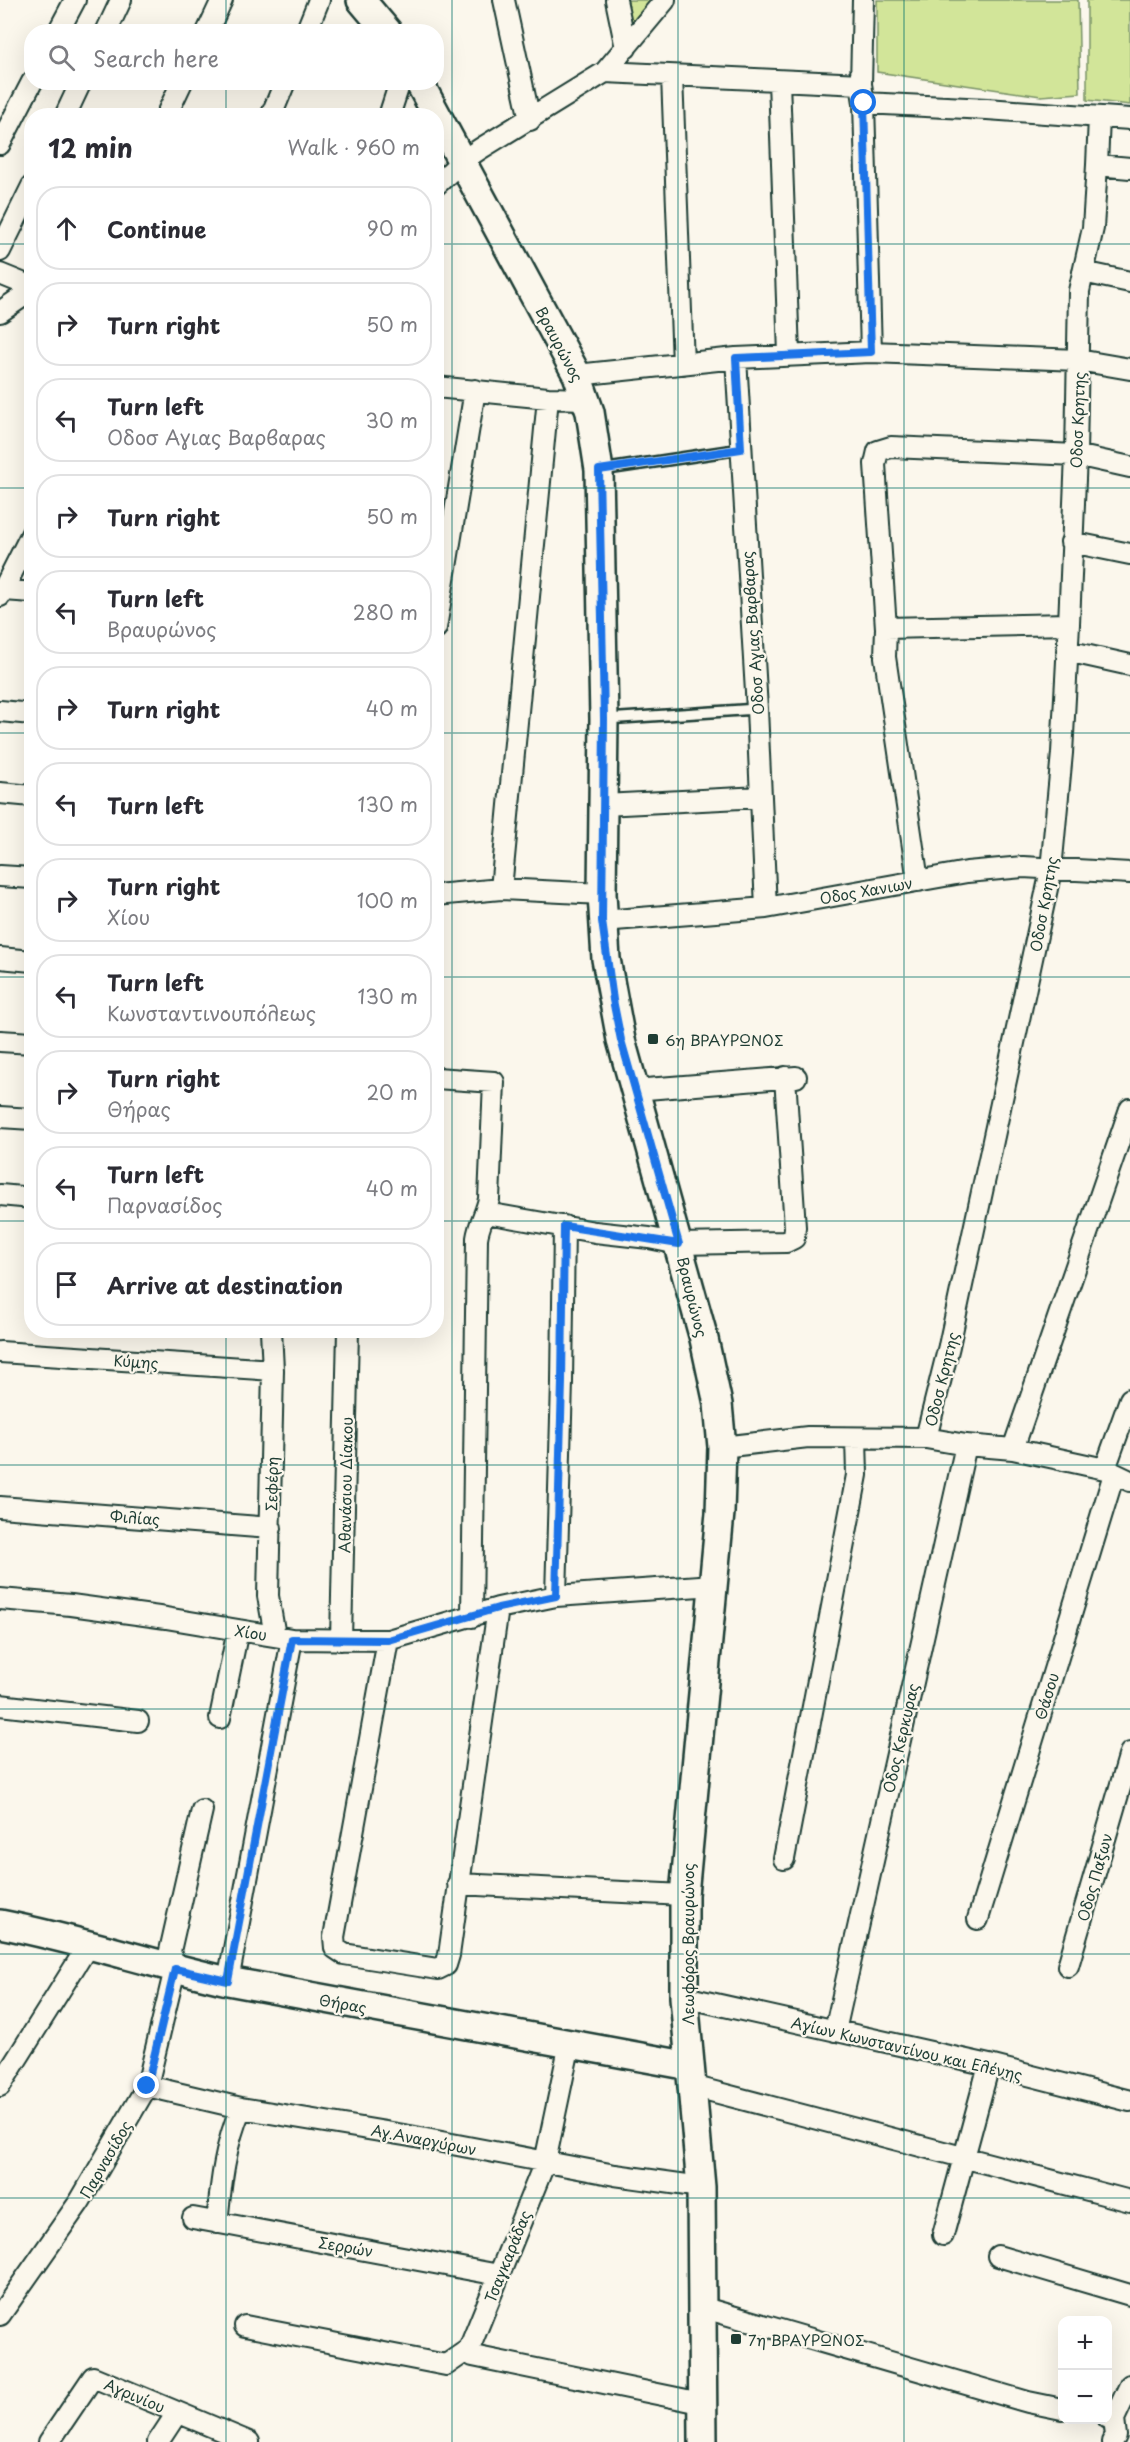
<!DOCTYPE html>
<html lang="en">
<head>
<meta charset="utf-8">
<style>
  :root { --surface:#fff; --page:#f2f2f3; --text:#2b2b33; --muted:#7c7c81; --line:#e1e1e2 }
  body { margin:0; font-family:"Playpen Sans",sans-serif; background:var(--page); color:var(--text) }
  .controls { position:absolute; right:18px; bottom:18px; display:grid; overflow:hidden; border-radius:12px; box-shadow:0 6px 24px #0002 }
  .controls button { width:54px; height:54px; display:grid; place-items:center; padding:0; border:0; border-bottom:2px solid var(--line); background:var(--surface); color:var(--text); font:30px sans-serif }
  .stop { position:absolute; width:18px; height:18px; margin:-14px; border:4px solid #1a73e8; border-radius:50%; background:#fff }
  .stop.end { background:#1a73e8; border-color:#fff; box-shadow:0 2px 6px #0008 }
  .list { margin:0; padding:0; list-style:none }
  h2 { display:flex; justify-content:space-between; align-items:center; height:78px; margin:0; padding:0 24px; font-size:26px }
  h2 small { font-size:20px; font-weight:400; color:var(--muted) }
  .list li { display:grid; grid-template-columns:39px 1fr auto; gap:18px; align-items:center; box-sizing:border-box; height:84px; margin:0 12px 12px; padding:0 12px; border:2px solid var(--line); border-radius:24px }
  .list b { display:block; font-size:22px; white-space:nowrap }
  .list p { margin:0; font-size:20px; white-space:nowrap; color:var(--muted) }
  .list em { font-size:20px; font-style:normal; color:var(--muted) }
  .icon { flex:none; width:33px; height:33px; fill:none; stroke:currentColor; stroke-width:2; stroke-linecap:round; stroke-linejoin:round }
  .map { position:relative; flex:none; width:1130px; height:2442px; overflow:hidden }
  .search { position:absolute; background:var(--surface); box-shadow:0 6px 24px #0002; left:24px; top:24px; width:420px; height:66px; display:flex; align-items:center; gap:15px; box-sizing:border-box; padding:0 21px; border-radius:24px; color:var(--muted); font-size:22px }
  .panel { position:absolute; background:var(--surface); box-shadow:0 6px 24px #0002; left:24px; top:108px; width:420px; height:1230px; border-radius:24px }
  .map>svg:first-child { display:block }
</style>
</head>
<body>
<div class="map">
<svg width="1130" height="2442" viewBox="0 0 1130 2442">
  <rect width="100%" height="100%" fill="#fbf7ec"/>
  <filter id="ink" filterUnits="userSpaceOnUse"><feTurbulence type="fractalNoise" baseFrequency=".0167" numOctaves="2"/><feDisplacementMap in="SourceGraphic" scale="12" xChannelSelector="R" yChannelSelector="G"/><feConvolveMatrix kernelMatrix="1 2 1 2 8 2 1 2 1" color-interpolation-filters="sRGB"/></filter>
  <g filter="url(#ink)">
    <path fill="#d2e599" stroke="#789166" stroke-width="1.5" d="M627,0H651L631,23Z
      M877,0H1078L1080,93L1041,96L877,72Z
      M1087,0H1130V105L1087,100Z"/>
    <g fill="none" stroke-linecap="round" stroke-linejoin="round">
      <defs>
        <path id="lane" d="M601,470L741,449
          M606,719L757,709"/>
        <path id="street" d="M504,0L530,120
          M616,0L626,48
          M863,0L861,84L864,103L871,352
          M58,32L75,0
          M106,32L121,0
          M207,32L222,0
          M306,32L319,0
          M605,72L861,84
          M672,76L683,364
          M779,81L789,354
          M864,103L987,109L1130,119
          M65,116L81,82
          M166,116L182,82
          M271,116L285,82
          M389,116L400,82
          M0,144L32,82
          M1097,165L1099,117
          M436,185L462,161L480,149L605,72L665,0
          M0,251L32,186
          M1083,272L1130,282
          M0,274L32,287
          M0,312L32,290
          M736,358L757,709L766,908
          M577,375L736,358L871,352L1078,360L1130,369
          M436,387L548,398L586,399
          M1071,542L1130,554
          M4,590L32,592
          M0,596L32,533
          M436,628L475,390
          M886,628L1069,624
          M1067,651L1130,665
          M0,711L32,714
          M0,793L32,796
          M603,805L761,797
          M0,876L32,878
          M918,881L885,657L886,628L875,464L878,451L891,447L1076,455L1130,467
          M501,889L548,398
          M436,895L501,889L602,894
          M602,921L766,908L967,872L1023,867L1130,873
          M0,958L32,961
          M0,1041L32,1043
          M436,1078L494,1082L489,1199C486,1213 479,1224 477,1238L472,1617
          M634,1090L796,1077
          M0,1117L32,1119
          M0,1195L32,1198
          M486,1213L595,1232L649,1238L679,1244L786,1242L794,1238L795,1227L785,1077
          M271,1330L273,1370L268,1596L275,1636
          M0,1352L273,1370
          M926,1438L949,1346L1051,870L1062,753L1069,624L1076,455L1079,291L1093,228L1097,165L1130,168
          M722,1447L808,1437L926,1438L966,1445L1013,1449L1105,1469L1130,1481
          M1013,1449L1130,1109
          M1105,1469L1130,1399
          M0,1507L271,1528
          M556,1596L562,1382L564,1226
          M0,1599L71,1605L166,1618L292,1639L388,1640L498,1608L556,1596L714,1585
          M341,1640L348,1330
          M388,1640L334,1937L335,1948L344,1954L438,1969L446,1965L449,1955L498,1608
          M0,1705L138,1721
          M220,1718L238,1630
          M784,1859L857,1475L856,1438
          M458,1884L684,1895
          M978,1919L1114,1474
          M1068,1966L1130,1753
          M228,1981L292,1639
          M684,1997L989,2065L1130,2101
          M835,2031L966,1445
          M0,2086L89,1944
          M147,2086L241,2108L410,2136L615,2175L701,2187
          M692,2086L1130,2201
          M193,2218L499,2275
          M217,2223C221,2183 225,2144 241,2108
          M943,2235L989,2065
          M998,2256L1130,2295
          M701,2307L1028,2402L1062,2409
          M0,2315L80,2201L147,2086L175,1969L170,1951L202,1810
          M245,2326L446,2365L469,2349
          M469,2349L545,2162L570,2043
          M469,2349L473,2356L701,2403
          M1108,2418L1114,2419L1130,2385
          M49,2442L93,2377L249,2442
          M158,2442L177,2413
          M1112,2442L1116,2436L1114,2419"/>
        <path id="secondary" d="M361,0L388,32
          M419,82L577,375L590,412L599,470L604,719L602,894L606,959L621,1040L704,1339L718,1404L722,1447L720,1513L684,1895V1997L701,2187L703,2442
          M0,1924C77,1939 152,1964 228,1981L690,2066"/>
      </defs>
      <use href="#lane" stroke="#1f3d34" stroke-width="14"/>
      <use href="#street" stroke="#1f3d34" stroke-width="24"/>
      <use href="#secondary" stroke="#1f3d34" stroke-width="32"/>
      <use href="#lane" stroke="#fbf7ec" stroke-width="9"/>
      <use href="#street" stroke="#fbf7ec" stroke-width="20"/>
      <use href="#secondary" stroke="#fbf7ec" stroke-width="27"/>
    </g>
  </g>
  <g fill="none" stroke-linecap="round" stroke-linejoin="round" filter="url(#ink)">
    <path stroke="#1a73e8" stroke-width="8" d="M147,2086L175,1969L228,1981L292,1639L388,1640L498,1608L556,1596L562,1382L564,1226L679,1244L621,1040L613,1000L602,921L604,719L599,470L741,449L736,358L871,352L864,103"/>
  </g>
  <path fill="none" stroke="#0f766e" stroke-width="1.5" stroke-opacity="0.55" d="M226,0V32M452,0V2442M678,0V2442M904,0V2442M226,82V116M0,244H32M436,244H1130M0,488H32M436,488H1130M0,733H32M436,733H1130M0,977H32M436,977H1130M0,1221H32M436,1221H1130M226,1330V2442M0,1465H1130M0,1709H1130M0,1954H1130M0,2198H1130"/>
  <g fill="#1f3d34" stroke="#fbf7ec" stroke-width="2">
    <rect x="647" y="1033" width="12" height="12" rx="3"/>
    <rect x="730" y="2333" width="12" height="12" rx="3"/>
  </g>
  <g text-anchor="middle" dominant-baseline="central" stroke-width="4.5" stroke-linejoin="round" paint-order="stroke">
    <g font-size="15" fill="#1f3d34" stroke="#fbf7ec">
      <text transform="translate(560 344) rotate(62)">Βραυρώνος</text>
      <text transform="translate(1077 420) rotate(-88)">Οδοσ Κρητης</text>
      <text transform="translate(752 633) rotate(-94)">Οδοσ Αγιας Βαρβαρας</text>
      <text transform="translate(866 890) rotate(-10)">Οδος Χανιων</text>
      <text transform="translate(1043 904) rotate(-80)">Οδοσ Κρητης</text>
      <text transform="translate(693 1297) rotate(76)">Βραυρώνος</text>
      <text transform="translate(136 1361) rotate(4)">Κύμης</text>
      <text transform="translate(941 1379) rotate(-76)">Οδοσ Κρητης</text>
      <text transform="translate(271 1484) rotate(-89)">Σεφέρη</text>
      <text transform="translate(345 1485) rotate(-89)">Αθανάσιου Δίακου</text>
      <text transform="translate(135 1517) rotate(4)">Φιλίας</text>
      <text transform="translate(251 1632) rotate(9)">Χίου</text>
      <text transform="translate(1046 1696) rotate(-73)">Θάσου</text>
      <text transform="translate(900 1738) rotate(-77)">Οδος Κερκυρας</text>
      <text transform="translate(1094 1877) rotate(-74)">Οδος Παξων</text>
      <text transform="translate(687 1944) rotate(-90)">Λεωφόρος Βραυρώνος</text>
      <text transform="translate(343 2003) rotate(10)">Θήρας</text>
      <text transform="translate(907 2048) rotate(13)">Αγίων Κωνσταντίνου και Ελένης</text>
      <text transform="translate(424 2139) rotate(11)">Αγ.Αναργύρων</text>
      <text transform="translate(105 2159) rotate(-60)">Παρνασίδος</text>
      <text transform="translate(346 2246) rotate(10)">Σερρών</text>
      <text transform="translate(507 2256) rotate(-68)">Τσαγκαράδας</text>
      <text transform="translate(135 2395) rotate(23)">Αγρινίου</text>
    </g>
    <g font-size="15" fill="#1f3d34" stroke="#fbf7ec" text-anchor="start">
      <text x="665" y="1039">6η ΒΡΑΥΡΩΝΟΣ</text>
      <text x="748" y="2339">7η ΒΡΑΥΡΩΝΟΣ</text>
    </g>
  </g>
</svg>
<div class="controls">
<button>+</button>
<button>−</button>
</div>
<div class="stop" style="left:864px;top:103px"></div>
<div class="stop end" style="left:147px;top:2086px"></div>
<div class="search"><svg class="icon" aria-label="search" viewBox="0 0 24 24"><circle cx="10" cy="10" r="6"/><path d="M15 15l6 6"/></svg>Search here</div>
<section class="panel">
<h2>12 min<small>Walk · 960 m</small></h2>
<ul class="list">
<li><svg class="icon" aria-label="ahead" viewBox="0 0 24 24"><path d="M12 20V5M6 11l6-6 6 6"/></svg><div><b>Continue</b></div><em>90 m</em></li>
<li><svg class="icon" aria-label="right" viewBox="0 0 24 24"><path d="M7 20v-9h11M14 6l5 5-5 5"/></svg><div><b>Turn right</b></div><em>50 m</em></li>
<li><svg class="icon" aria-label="left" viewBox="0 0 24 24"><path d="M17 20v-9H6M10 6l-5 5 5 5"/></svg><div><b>Turn left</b><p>Οδοσ Αγιας Βαρβαρας</p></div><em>30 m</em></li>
<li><svg class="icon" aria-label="right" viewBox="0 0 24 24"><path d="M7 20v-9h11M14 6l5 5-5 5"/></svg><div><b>Turn right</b></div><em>50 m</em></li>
<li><svg class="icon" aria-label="left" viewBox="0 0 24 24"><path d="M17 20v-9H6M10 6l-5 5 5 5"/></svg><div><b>Turn left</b><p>Βραυρώνος</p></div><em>280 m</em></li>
<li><svg class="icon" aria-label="right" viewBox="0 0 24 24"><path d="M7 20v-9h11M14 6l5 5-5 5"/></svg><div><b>Turn right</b></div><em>40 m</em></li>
<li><svg class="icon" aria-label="left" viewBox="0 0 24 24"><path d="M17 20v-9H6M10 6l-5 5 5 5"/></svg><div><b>Turn left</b></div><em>130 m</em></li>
<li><svg class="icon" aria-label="right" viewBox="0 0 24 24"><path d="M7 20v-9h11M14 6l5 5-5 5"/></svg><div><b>Turn right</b><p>Χίου</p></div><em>100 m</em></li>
<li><svg class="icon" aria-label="left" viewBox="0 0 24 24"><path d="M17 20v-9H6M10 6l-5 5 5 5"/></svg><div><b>Turn left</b><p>Κωνσταντινουπόλεως</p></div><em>130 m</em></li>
<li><svg class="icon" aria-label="right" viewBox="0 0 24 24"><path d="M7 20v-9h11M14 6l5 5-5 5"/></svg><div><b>Turn right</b><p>Θήρας</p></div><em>20 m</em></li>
<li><svg class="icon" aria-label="left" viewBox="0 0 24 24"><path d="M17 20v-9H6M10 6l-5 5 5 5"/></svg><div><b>Turn left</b><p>Παρνασίδος</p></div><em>40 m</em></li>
<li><svg class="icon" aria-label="arrive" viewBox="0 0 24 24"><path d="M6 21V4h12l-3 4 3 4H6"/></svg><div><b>Arrive at destination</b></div></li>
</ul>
</section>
</div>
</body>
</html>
